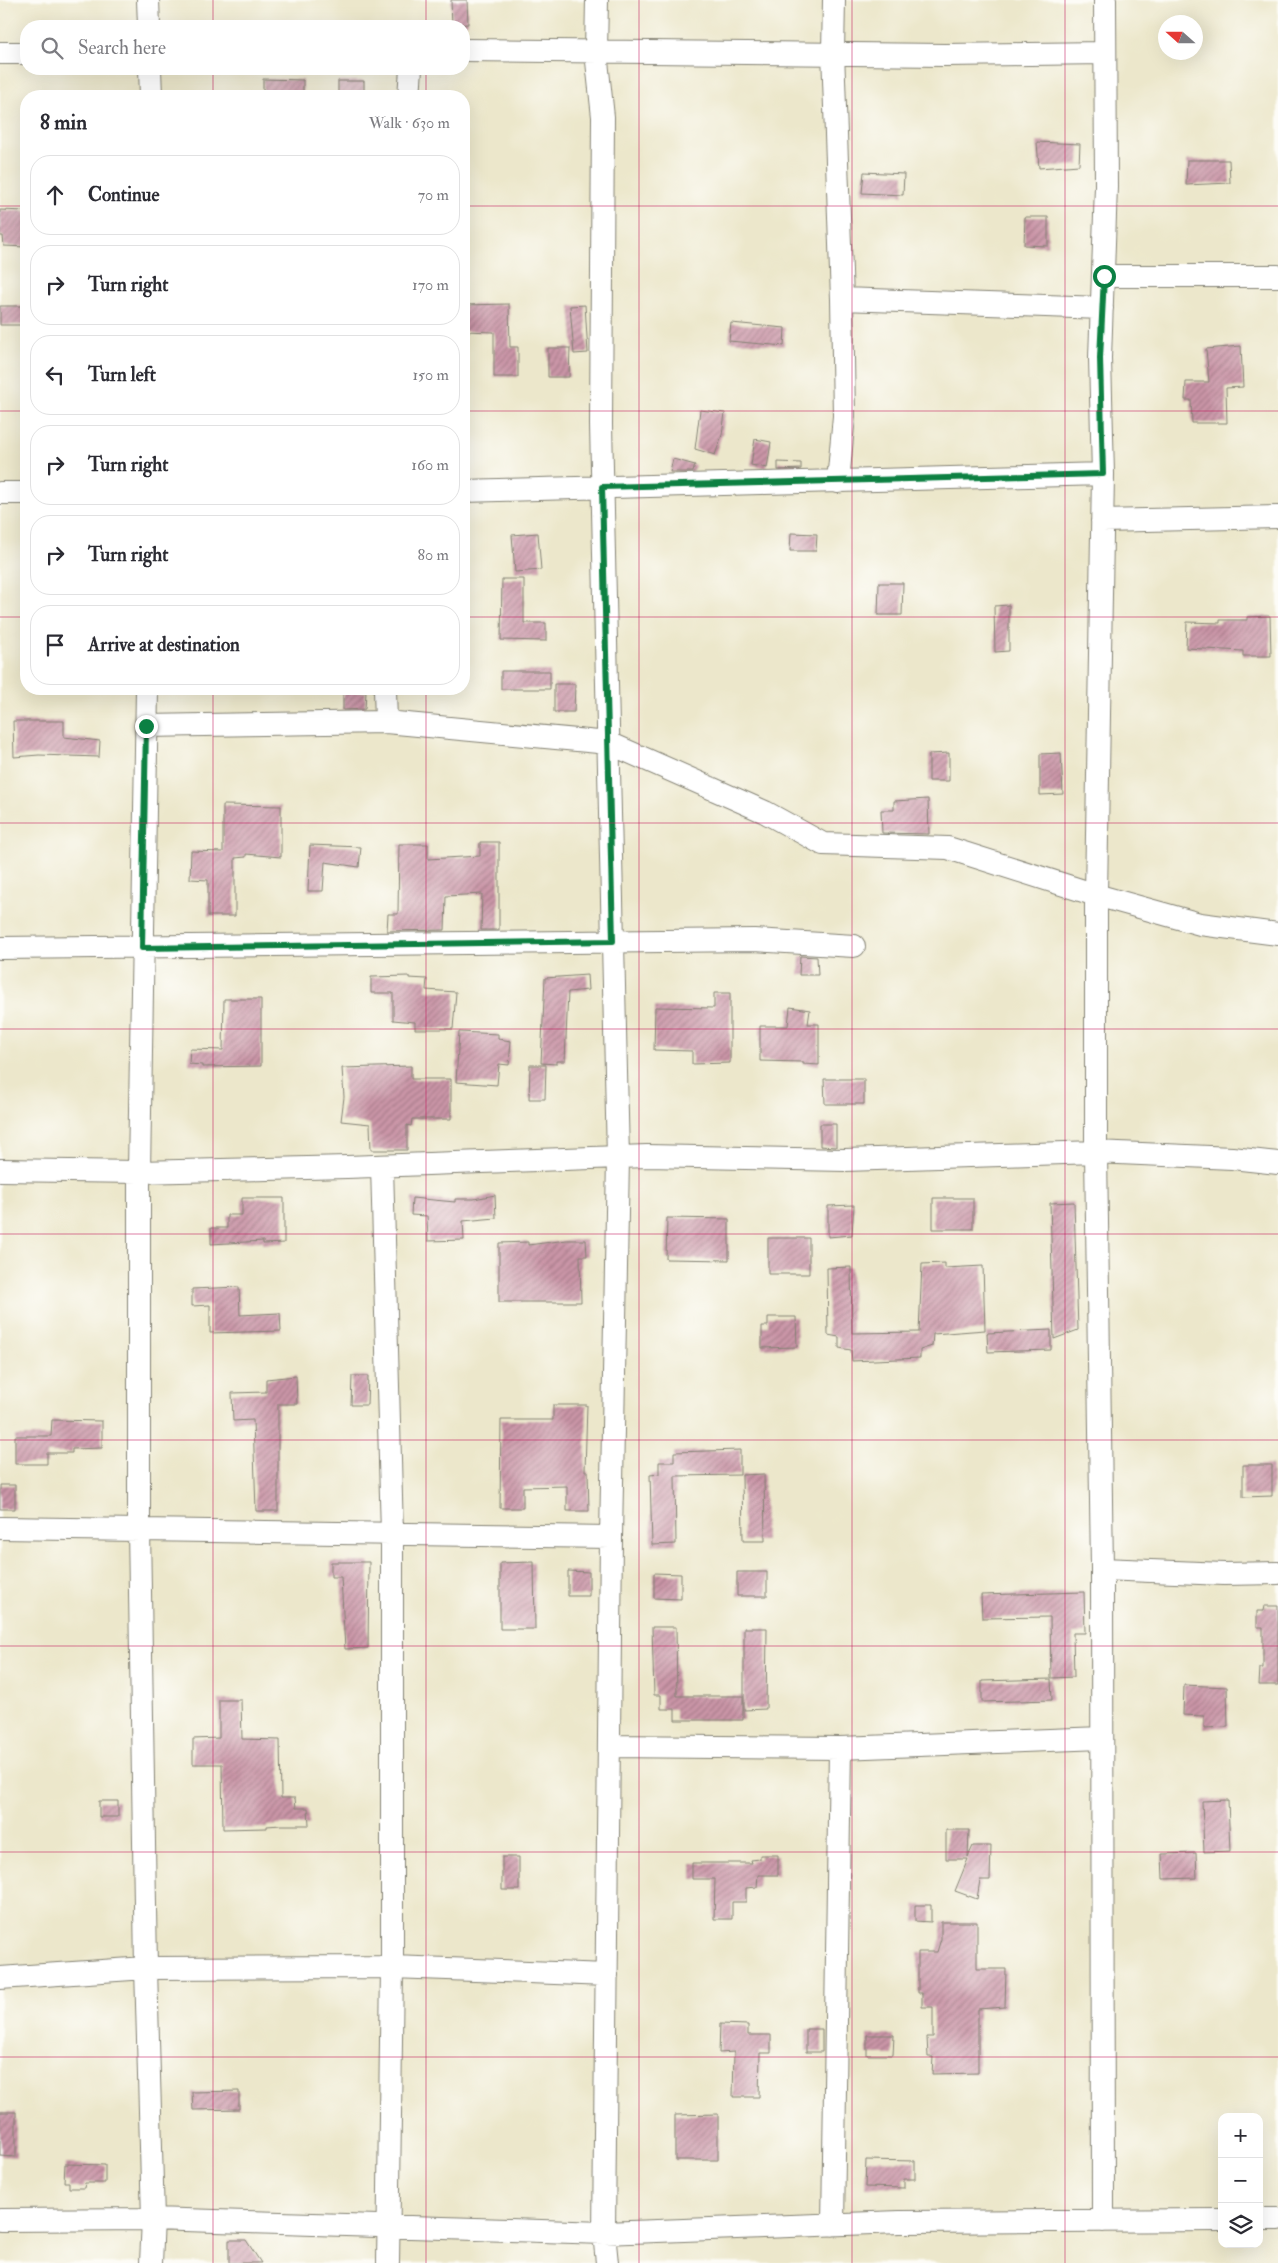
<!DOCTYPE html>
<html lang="en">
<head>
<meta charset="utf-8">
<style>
  :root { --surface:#fff; --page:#f2f2f3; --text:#2b2b33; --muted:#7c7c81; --line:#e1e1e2 }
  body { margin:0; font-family:"IM FELL Double Pica",serif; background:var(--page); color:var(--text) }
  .controls { position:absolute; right:15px; bottom:15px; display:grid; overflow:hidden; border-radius:10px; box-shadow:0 5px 20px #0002 }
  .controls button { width:45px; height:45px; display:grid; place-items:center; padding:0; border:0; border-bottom:1px solid var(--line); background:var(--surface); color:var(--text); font:25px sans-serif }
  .compass { position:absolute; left:1158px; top:15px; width:45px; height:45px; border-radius:50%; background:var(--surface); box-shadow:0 5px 20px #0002; rotate:291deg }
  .stop { position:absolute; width:15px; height:15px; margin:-11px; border:4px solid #0b8043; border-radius:50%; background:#fff }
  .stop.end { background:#0b8043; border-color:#fff; box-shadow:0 1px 5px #0008 }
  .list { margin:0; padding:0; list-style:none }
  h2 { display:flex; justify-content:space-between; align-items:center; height:65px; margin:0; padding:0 20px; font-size:21px }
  h2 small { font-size:16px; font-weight:400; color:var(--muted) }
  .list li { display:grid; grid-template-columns:32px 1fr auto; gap:15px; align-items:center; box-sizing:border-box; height:80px; margin:0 10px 10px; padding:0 10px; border:1px solid var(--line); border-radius:20px }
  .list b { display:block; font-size:19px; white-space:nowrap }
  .list em { font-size:16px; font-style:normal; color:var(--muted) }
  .icon { flex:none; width:28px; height:28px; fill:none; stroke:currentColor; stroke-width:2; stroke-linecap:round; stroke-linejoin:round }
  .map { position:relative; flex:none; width:1278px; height:2263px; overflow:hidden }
  .search { position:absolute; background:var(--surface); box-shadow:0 5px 20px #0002; left:20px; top:20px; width:450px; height:55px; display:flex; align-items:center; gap:12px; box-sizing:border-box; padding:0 18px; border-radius:20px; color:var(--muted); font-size:19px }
  .panel { position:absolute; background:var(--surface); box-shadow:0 5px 20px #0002; left:20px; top:90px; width:450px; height:605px; border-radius:20px }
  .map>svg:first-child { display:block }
</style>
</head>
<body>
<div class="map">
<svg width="1278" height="2263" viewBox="0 0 1278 2263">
  <defs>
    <pattern id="building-hatch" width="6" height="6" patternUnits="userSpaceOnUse" patternTransform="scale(1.25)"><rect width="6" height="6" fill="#ca95a7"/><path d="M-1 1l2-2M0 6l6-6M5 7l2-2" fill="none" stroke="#a37987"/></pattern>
  </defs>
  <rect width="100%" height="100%" fill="#fdfcf7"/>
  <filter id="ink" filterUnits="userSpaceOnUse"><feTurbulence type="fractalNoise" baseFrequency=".02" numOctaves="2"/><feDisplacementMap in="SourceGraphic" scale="10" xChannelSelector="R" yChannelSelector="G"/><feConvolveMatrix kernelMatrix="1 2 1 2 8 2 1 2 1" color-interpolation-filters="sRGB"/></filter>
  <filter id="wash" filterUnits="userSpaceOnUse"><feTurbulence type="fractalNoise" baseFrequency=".0096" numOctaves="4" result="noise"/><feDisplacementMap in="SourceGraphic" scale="20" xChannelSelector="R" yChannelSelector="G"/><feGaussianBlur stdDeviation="1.12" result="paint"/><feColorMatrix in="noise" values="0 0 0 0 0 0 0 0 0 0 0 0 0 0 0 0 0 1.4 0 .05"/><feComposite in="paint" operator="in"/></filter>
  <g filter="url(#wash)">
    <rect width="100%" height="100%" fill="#ece7cb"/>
    <g id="blocks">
      <path fill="url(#building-hatch)" d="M451,0H467L468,24L452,25Z
        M263,79L303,80V96H266L263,94Z
        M338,81H364V96H338Z
        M1037,142L1080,144L1079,165L1039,168Z
        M1187,160H1229L1230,183L1186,185Z
        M864,172L904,174L903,195L862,193Z
        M0,210L26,211V247L4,246L3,236H0Z
        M1025,217H1048V246L1024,245Z
        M509,304L510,347H518V377H494V332L464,331V305Z
        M585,305L588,353L574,354L570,306Z
        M0,306H26V325H0Z
        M731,323L785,328L784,346L729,341Z
        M1241,346L1243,387L1226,388L1227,423H1192L1191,400H1185L1186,382H1209L1206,349Z
        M548,348H570L569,377H548Z
        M700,410L725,413L722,435L715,455L695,449Z
        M755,439L771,442L767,468L751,465Z
        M673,459L695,465L693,472H670Z
        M778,462L801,463V469L778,470Z
        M538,533L541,570L515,572L512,535Z
        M791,533L817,534L816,551H790Z
        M502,579H524V623H546V641L501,640Z
        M879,583H903L902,615H878Z
        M1009,605V651L995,652L994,606Z
        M1270,616L1271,656H1243V651L1186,648L1187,622L1220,623V620H1247V617Z
        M501,671H550V689H501Z
        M554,684H575L574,712H554Z
        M343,692H366L365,709L343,710Z
        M13,721H64V737L100,741L99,757L39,755L14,757Z
        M949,753V781H929V754Z
        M1061,753L1063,794L1040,795V754Z
        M928,799L929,834L882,833L881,810H894V801Z
        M223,805L281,806V857L246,854V857L235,858V916H208V880L190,879L191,851L223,852Z
        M480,842H499V930H481L482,894L446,896L445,930L387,931L388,914H398L399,844H428V859L480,856Z
        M310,845L361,847L359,867L325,862L323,891H308Z
        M800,956L817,957L818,975H799Z
        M587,975L588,990L568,992L565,1061H556V1064L541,1063L545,978Z
        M409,976V978L427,979L426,990L456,992L453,1029H415V1022L393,1020V993H371V977Z
        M714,993H730V1063L692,1064V1051L654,1050L655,1007L714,1008Z
        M224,999H261V1066L202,1067V1065L189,1064L190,1049L223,1050Z
        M790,1007L810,1010L808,1024H819V1065L803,1064V1062L760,1061V1026H788Z
        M459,1032L498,1034V1039L511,1041L509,1065L499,1064L497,1085L456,1082Z
        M530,1065H546L545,1099H529Z
        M411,1066V1079H451V1119H412L411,1126L407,1125V1150H371L370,1124L341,1121L344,1097L342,1068Z
        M824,1079H864V1104H825Z
        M820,1124H836V1147L820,1146Z
        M495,1195L496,1218L463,1221L464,1240L428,1241L427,1216L411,1215L412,1198L455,1202V1199H474Z
        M242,1198H284V1243L263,1244V1241L211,1244V1228H227V1215H242Z
        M933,1198H973V1229H933Z
        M1074,1202L1078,1330L1054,1339L1050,1203Z
        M854,1205L852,1235L828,1237V1206Z
        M667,1218L729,1219V1260L666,1259Z
        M768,1238H809V1274H768Z
        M567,1240H586L587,1256H580L581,1302H499V1243L528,1242V1245Z
        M945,1263V1268L983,1266L985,1330L933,1334L932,1346L920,1350V1358L852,1361L851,1350L839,1348V1337L828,1335L827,1268L851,1267L852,1333L919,1332L922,1264Z
        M239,1287L240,1315L280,1313L281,1331L210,1333V1305L192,1306V1289Z
        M768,1317H796L797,1347L762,1348V1326H768Z
        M1051,1330V1350L988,1352L987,1333Z
        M296,1376L297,1404H278V1511H256L253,1420L233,1421L232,1393L266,1392V1379Z
        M352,1376H368L367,1405H351Z
        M553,1405H587L585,1471H588L589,1511H567V1486L523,1487V1508H500L501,1420H553Z
        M52,1420L102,1421V1448L72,1449V1453H47V1464H15V1436H51Z
        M740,1450V1475L675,1476L676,1544L652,1545L650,1475L659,1474V1462H674V1452Z
        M1243,1465H1272V1496L1243,1497Z
        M764,1474L765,1541H743L742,1475Z
        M0,1485H15V1509H0Z
        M331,1562H369L368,1648L345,1649L341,1577H331Z
        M534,1562L535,1629H500V1563Z
        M568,1571L589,1572V1596H568Z
        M737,1572H767V1596H737Z
        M654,1573L681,1574V1599L654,1598Z
        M1084,1592L1085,1633H1073L1074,1677L1051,1678L1050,1617L982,1618L981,1595Z
        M1264,1606H1278V1685H1259L1260,1668H1263V1627H1257V1611H1263Z
        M652,1627H676L677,1696H743V1720H675V1709H661V1695H654Z
        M744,1628H767L766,1709L744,1710Z
        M1051,1679L1052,1700L982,1702V1681Z
        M1184,1685L1227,1687L1228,1727L1204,1728V1716L1183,1715Z
        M219,1700H241L242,1739L280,1740L281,1798H295L296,1808H308L309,1825H281L267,1826V1828L223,1829L222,1764H193V1739L219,1738Z
        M1228,1800L1230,1851L1204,1852L1202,1801Z
        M99,1801H118V1817H99Z
        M946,1830H969L968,1857L973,1846H991L990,1880H980L977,1899L955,1891L968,1859H946Z
        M1196,1853L1197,1878L1163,1879L1162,1854Z
        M760,1855H778V1875H758L757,1887L746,1888V1902H732V1919H714L715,1879H692V1863H752L751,1860L760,1859Z
        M502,1857H519V1890H502Z
        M915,1905H931V1922L915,1921Z
        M941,1922H977V1969H1006L1005,2007L978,2009V2073L932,2074L933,2057H928L927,2037H933V2007H922V1993H918V1952H937L941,1939Z
        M720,2024L748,2025V2035H771V2053H760L759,2097H733L734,2052L719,2053Z
        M806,2029H822V2052H806Z
        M867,2035H894L893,2055H867Z
        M239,2091V2109L193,2110L192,2092Z
        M0,2112H16V2157L0,2156Z
        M718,2114V2160H675V2115Z
        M866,2160L915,2161V2179H904V2188L865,2187Z
        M65,2164L105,2165V2183H85L84,2188H69V2182H64Z
        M229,2240H246L261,2263H229Z"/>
    </g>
  </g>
  <g filter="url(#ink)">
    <use href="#blocks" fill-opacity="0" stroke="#848274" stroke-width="1"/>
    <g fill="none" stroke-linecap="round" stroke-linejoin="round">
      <defs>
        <path id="street" d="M148,0L149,26
          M597,0L596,52L603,117L601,425L618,1158L611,1537L604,2233L607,2263
          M834,0L833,52L842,299
          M464,50L945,55L1105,53
          M0,53H26
          M150,69L151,96
          M409,96L411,69
          M1104,276H1278
          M838,482L844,416L842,299L1102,308
          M464,491L1103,474
          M0,493H26
          M1102,521L1278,517
          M147,689L139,1172V1529L146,1968L153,2219L151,2263
          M385,689L386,722
          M146,726L386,722L609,743L765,812L823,844L948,848L1096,895L1200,924L1278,934
          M0,948L754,940L854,946
          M382,1166L392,1533V1967L388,2263
          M0,1170L139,1172L347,1167L647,1156L845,1160L1096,1152L1232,1158L1278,1163
          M0,1528L611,1537
          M1102,1569L1224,1574L1278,1573
          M609,1746L840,1748L1102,1738
          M0,1978L146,1968L392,1967L607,1975
          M1259,2219H1278
          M0,2220L153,2219L604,2233L900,2222L1222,2220
          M1103,2221L1102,1569L1096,1152V895L1103,474L1100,358L1106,186L1105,0
          M833,2225L840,1748"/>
      </defs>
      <use href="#street" stroke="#848274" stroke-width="24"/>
      <use href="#street" stroke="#fff" stroke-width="22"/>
    </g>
  </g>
  <g fill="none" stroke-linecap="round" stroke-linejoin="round" filter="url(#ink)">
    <path stroke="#0b8043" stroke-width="6" d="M146,726L142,948L613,941L602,487L1103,474L1100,358L1104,276"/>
  </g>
  <path fill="none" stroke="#c2185b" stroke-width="1" stroke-opacity="0.55" d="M213,0V26M426,0V26M639,0V2263M852,0V2263M1065,0V2263M213,69V96M426,69V96M0,206H26M464,206H1278M0,411H26M464,411H1278M0,617H26M464,617H1278M213,689V2263M426,689V2263M0,823H1278M0,1029H1278M0,1234H1278M0,1440H1278M0,1646H1278M0,1852H1278M0,2057H1278"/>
</svg>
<div class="controls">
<button>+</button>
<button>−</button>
<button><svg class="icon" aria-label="layers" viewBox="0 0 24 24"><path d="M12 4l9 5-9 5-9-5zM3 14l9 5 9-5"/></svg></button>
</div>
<svg class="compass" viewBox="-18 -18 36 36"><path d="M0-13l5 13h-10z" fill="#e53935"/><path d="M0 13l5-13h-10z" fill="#7c7c81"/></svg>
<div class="stop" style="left:1104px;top:276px"></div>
<div class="stop end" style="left:146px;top:726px"></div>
<div class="search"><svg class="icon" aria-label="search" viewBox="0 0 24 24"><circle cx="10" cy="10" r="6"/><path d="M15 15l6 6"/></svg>Search here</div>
<section class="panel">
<h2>8 min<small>Walk · 630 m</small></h2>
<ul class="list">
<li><svg class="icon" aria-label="ahead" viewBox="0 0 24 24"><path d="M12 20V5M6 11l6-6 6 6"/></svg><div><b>Continue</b></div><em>70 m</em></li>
<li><svg class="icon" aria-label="right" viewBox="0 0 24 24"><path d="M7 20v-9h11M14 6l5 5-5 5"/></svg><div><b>Turn right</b></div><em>170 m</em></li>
<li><svg class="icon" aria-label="left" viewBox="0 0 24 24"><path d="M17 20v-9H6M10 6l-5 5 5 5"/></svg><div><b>Turn left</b></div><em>150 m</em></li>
<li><svg class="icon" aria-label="right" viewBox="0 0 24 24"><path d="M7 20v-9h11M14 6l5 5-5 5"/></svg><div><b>Turn right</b></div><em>160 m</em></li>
<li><svg class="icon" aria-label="right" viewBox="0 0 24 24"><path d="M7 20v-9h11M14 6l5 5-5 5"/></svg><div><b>Turn right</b></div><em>80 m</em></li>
<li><svg class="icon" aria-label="arrive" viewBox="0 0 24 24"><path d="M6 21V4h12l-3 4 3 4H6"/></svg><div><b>Arrive at destination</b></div></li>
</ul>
</section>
</div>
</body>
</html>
